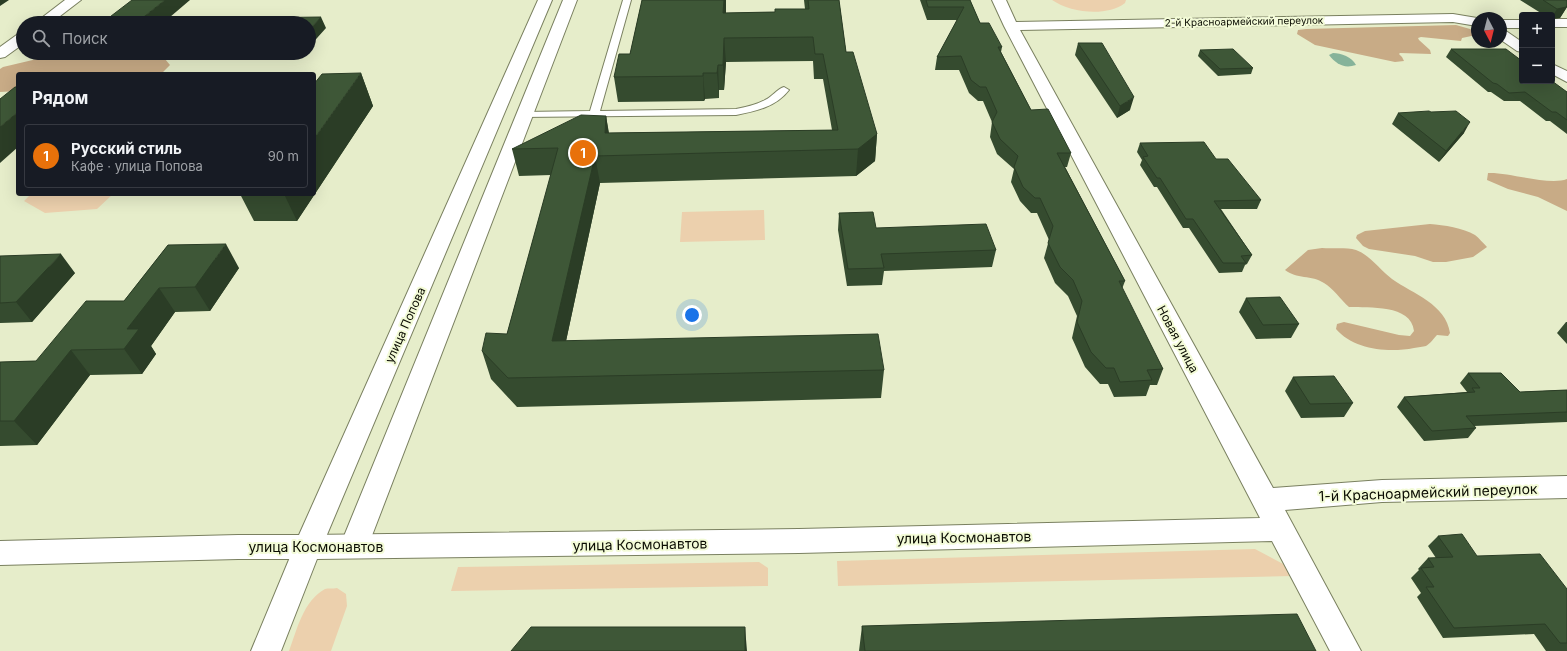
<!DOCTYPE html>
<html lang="ru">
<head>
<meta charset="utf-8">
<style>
  :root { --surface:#171b24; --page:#20242c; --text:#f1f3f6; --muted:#9ea1a6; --line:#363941; --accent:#ea580c }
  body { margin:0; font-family:Inter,sans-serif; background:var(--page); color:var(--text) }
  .controls { position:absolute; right:12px; top:12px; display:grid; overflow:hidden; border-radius:4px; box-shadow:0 4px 16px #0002 }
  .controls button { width:36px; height:36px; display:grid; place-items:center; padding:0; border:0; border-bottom:1px solid var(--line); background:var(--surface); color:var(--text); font:20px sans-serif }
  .compass { position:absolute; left:1471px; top:12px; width:36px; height:36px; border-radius:50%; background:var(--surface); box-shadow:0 4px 16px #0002; rotate:173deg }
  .you { position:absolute; left:692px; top:315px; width:14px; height:14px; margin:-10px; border:3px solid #fff; border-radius:50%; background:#1a73e8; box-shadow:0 0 0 6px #1a73e833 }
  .badge { display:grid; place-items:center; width:26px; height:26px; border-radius:50%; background:var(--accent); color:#fff; font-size:13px; font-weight:700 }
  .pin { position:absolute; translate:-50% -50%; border:2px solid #fff; box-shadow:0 1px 4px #0006 }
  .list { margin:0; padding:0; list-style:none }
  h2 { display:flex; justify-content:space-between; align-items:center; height:52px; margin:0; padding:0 16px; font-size:17px }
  h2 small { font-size:13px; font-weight:400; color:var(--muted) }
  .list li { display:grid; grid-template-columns:26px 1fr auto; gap:12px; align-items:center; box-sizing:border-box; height:64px; margin:0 8px 8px; padding:0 8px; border:1px solid var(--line); border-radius:4px }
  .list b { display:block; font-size:15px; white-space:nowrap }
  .list p { margin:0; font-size:13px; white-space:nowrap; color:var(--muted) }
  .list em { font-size:13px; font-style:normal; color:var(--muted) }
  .icon { flex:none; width:22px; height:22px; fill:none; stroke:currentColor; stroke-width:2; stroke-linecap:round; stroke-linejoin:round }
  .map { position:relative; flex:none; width:1567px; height:651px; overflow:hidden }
  .search { position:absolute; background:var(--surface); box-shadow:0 4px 16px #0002; left:16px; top:16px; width:300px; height:44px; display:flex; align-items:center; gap:10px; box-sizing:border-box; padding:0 14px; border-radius:22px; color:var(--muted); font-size:15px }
  .panel { position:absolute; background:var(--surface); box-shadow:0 4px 16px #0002; left:16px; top:72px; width:300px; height:124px; border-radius:4px }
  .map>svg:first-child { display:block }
</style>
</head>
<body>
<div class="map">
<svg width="1567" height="651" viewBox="0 0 1567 651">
  <rect width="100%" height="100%" fill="#e6edca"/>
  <path fill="#ecd0ad" d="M1052,0H1126L1125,3C1107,17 1071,13 1052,0Z
    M31,194H113L97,209L45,213L24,201Z
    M764,210L765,240L680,242L682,212Z
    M1255,549L1287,566L1292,576L838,586L837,561Z
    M759,562L768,568V586L451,591L458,567Z
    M337,588L346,594L347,606L331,651H289C297,630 303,601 325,589C328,588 333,589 337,588Z"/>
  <path fill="#c8ab86" d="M1456,25L1470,29L1475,32L1476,35L1462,38L1461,41L1421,37L1418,38L1419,40L1430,50L1431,54L1400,53L1399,54L1402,57L1404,61L1395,62L1315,45L1297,34L1298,30L1306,29Z
    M58,58H160L165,59L170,65L161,74H18V91L0,92V69L3,67L37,59Z
    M1488,173C1509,172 1549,186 1567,179V211L1538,197L1508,189L1487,180Z
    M1430,224C1444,225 1463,228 1475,235C1479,238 1483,243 1487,247L1473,257L1446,262H1433L1415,256L1369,249L1363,246L1356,238L1357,235L1365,231Z
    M1322,248C1332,249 1346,247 1356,250C1370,255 1380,270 1392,279C1413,294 1446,304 1450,333L1448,336L1437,335C1434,338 1430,344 1426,346C1423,347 1418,347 1414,348C1389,353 1354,350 1336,329L1337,324L1344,322L1399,335L1410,336L1414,331C1411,304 1369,308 1349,307C1341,300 1333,288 1324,283C1312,275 1296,279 1285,270L1308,250Z"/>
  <path fill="#86b39a" d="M1333,53C1341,53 1352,57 1356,65C1344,69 1336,64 1329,55Z"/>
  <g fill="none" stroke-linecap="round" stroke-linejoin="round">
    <defs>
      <path id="service" d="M623,0H631L600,111L736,109C746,107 756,105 765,100C772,97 777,89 784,87L789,90C776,107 756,111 736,115L520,117L519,115L524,112L590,111Z"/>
      <path id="minor" d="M65,0H81L51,23H35Z
        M992,0H1006L1016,22L1453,14L1477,18V26L1453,22L1020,30L1273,488L1382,480L1567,476V498L1382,502L1285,510L1361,651H1330L1272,541L799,553L317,559L281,651H251L298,538L308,535L799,529L1260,518L1004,26Z
        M1552,19H1567V27H1552Z
        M1501,20H1522V28H1501Z
        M1501,30L1506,31L1522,42V52L1517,51L1501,40Z
        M23,33V44L5,57L0,58V47L18,34Z
        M1552,64L1567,71V82L1552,74Z"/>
      <path id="secondary" d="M538,0H552L318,556L308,559H238L0,565V541L238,535H299Z
        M563,0H577L368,546L364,555L354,558L344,555L340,546Z"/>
    </defs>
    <use href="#service" stroke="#7a8060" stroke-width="2"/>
    <use href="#minor" stroke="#7a8060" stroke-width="2"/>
    <use href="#secondary" stroke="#7a8060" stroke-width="2"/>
    <use href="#service" fill="#fff" fill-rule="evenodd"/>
    <use href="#minor" fill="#fff" fill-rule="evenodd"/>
    <use href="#secondary" fill="#fff" fill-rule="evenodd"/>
  </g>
  <path fill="#354b2f" d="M642,0H726V13L775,12L805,9L804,0H839L846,52L877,134L875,161L856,176L600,183L566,341L884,370L881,398L517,407L491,379L482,351L507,334L551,175L519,176L512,149L606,116L609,133L832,130L823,79H814L813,61L726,62L724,90H719V98L705,99L704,101L618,102L614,77L630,54Z
    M920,0H970L980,23L1002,47L1001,52L1031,110L1071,153L1067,167H1065L1125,281L1122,289L1163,369L1157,385H1150L1146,396L1114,397L1108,384H1100L1085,367L1072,338L1077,316L1068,296L1055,283L1044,258L1049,240L1037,213H1031L1020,201L1011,182L1014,169L997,154L990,137L992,122L983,101H978L969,93L959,70H935L937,57L957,20H927Z
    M1520,0H1567V7L1560,18L1552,19V15H1544Z
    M1078,43L1130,110L1117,118L1075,55Z
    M1451,49L1567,92V134L1550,121H1546L1520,101H1504L1491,92H1488L1446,57Z
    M1200,50L1253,68L1251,74L1218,76L1198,56Z
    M361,73L373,106L297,221H254L240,194H314Z
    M1431,112L1464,133L1439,162L1392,124L1398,113Z
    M1140,143L1216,159L1261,200L1257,209H1221L1252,255L1247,264L1245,265L1242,272L1219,273L1189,228H1183L1157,187H1154L1140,165L1142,160L1137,152Z
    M839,213L876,228L996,250L992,267L884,271L882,285L847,286L838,230Z
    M168,245L239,268L210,311L175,312L151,346L156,354L142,374L90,375L37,445L0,446V362L36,361L124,301Z
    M0,256L75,273L32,322L0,323Z
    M1246,298L1299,324L1291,338L1256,339L1239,312Z
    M1566,322H1567V344L1557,333Z
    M1468,373L1520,392L1567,390V422L1474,426L1476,428L1468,438L1424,441L1397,407L1404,397L1467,392L1460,383Z
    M1293,377L1353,403L1344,417L1301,418L1285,391Z
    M1438,536L1477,556L1567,589V651H1546L1534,634L1443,638L1417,597L1421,593L1411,578L1419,570L1418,569L1428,558H1436L1428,546Z
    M862,626L1316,651H859Z"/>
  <path fill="#2b3d26" d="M0,0H9L0,6Z
    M165,0H190L163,23H136Z
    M724,0H726V14L723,13Z
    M1567,6V7L1560,18L1552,19V17L1557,9Z
    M321,17L326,28L309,47V30Z
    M724,38L726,62L724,90L723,65Z
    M718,65L719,90V98L717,73Z
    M361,73L373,106L297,221L284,194H314V139Z
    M703,73L705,99L704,101L703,76Z
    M1134,97L1130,110L1117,118L1120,106Z
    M18,112V147L0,163V127Z
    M606,116L610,142L605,133Z
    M1470,122L1464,133L1439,162L1446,151Z
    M877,134L875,161L856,176L858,149Z
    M595,156L600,183L560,369L552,341Z
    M226,244L239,268L210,311L195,287Z
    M61,254L75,273L32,322L16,302Z
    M159,288L175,312L151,346L156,354L142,374L124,349L127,329Z
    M71,350L90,375L37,445L14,421Z
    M745,627L747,651H745Z"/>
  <path fill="#3e5737" stroke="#2b3d26" d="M132,0H165L136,23H102Z
    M642,0H724L723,13L775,12V9H809L808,0H839L846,52H853L877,134L858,149L595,156L552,341L878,334L884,370L508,378L482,351L486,333L507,334L558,148L512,149L581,115L606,116L605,133L838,130L823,54H815L813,37L724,38L723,65H718L717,73H703V76L614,77L619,54H630Z
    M926,0H970L980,23H989L1002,47H998L1031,110L1048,109L1071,153H1057L1125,281H1119L1163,369L1147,370L1152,380L1120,382L1114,368H1106L1091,352L1077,322L1082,301L1073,280L1060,267L1048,243L1053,226L1040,198H1035L1023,187L1014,167L1018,156L1000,139L992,122L997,112L986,87H980L971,80L961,56L937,57L964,7H928Z
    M1543,0H1567V6L1566,7L1557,9Z
    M321,17L309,30V23H237L243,18Z
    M1078,43H1102L1134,97L1120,106Z
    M1233,49L1253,68L1220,69L1200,50Z
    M1451,49H1506L1522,61V81H1552L1567,92V120L1556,112H1552L1525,92L1509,93L1497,84L1493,83Z
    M361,73L314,139V84L322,74Z
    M15,87H18V112L0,127V99Z
    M1429,111L1431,112L1456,111L1470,122L1446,151L1398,113Z
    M1204,142L1216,159H1228L1261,200L1214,201L1252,255L1241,256L1246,263H1223L1193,219H1186L1160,178H1157L1143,157L1148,156L1140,143Z
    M873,212L876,228L986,224L996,250L881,254L884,268L848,269L839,213Z
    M226,244L195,287L159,288L127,329H139L124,349L71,350L14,421H0V362L36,361L86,301H124L168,245Z
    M61,254L16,302L0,303V256Z
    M1280,297L1299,324L1263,325L1246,298Z
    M1468,373H1501L1520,392L1567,390V412L1466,416L1476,428L1432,431L1404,397L1475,392L1472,388H1480Z
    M1334,376L1353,403L1310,404L1293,377Z
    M1462,534L1477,556L1540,554L1567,589V643H1560L1545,624L1454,628L1426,587H1434L1421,568L1434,567L1428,558L1453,557L1438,536Z
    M1297,614L1316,651H865L862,626Z
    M531,627H745V651H511Z"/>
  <g text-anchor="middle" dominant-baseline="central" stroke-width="4" stroke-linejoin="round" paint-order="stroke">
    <g font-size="10" fill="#0b0d03" stroke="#f3fbd7">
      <text transform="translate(1244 21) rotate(-1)">2-й Красноармейский переулок</text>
    </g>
    <g font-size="12" fill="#0b0d03" stroke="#f3fbd7">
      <text transform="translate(405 325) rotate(-66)">улица Попова</text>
      <text transform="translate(1178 339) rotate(62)">Новая улица</text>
    </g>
    <g font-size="14" fill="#0b0d03" stroke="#f3fbd7">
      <text transform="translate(1428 492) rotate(-2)">1-й Красноармейский переулок</text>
      <text transform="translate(964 537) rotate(-1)">улица Космонавтов</text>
      <text transform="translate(640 544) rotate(-1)">улица Космонавтов</text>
      <text x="316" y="546">улица Космонавтов</text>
    </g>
  </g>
</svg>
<div class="controls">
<button>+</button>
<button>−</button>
</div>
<svg class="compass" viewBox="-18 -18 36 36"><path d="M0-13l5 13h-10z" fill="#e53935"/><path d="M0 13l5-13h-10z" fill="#9ea1a6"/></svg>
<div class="you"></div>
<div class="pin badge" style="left:583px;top:153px;background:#e8710a">1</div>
<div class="search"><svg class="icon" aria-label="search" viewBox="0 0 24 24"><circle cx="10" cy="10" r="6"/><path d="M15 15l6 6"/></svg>Поиск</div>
<section class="panel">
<h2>Рядом<small></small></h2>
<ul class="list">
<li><span class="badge" style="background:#e8710a">1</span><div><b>Русский стиль</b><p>Кафе · улица Попова</p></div><em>90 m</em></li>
</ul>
</section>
</div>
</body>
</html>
